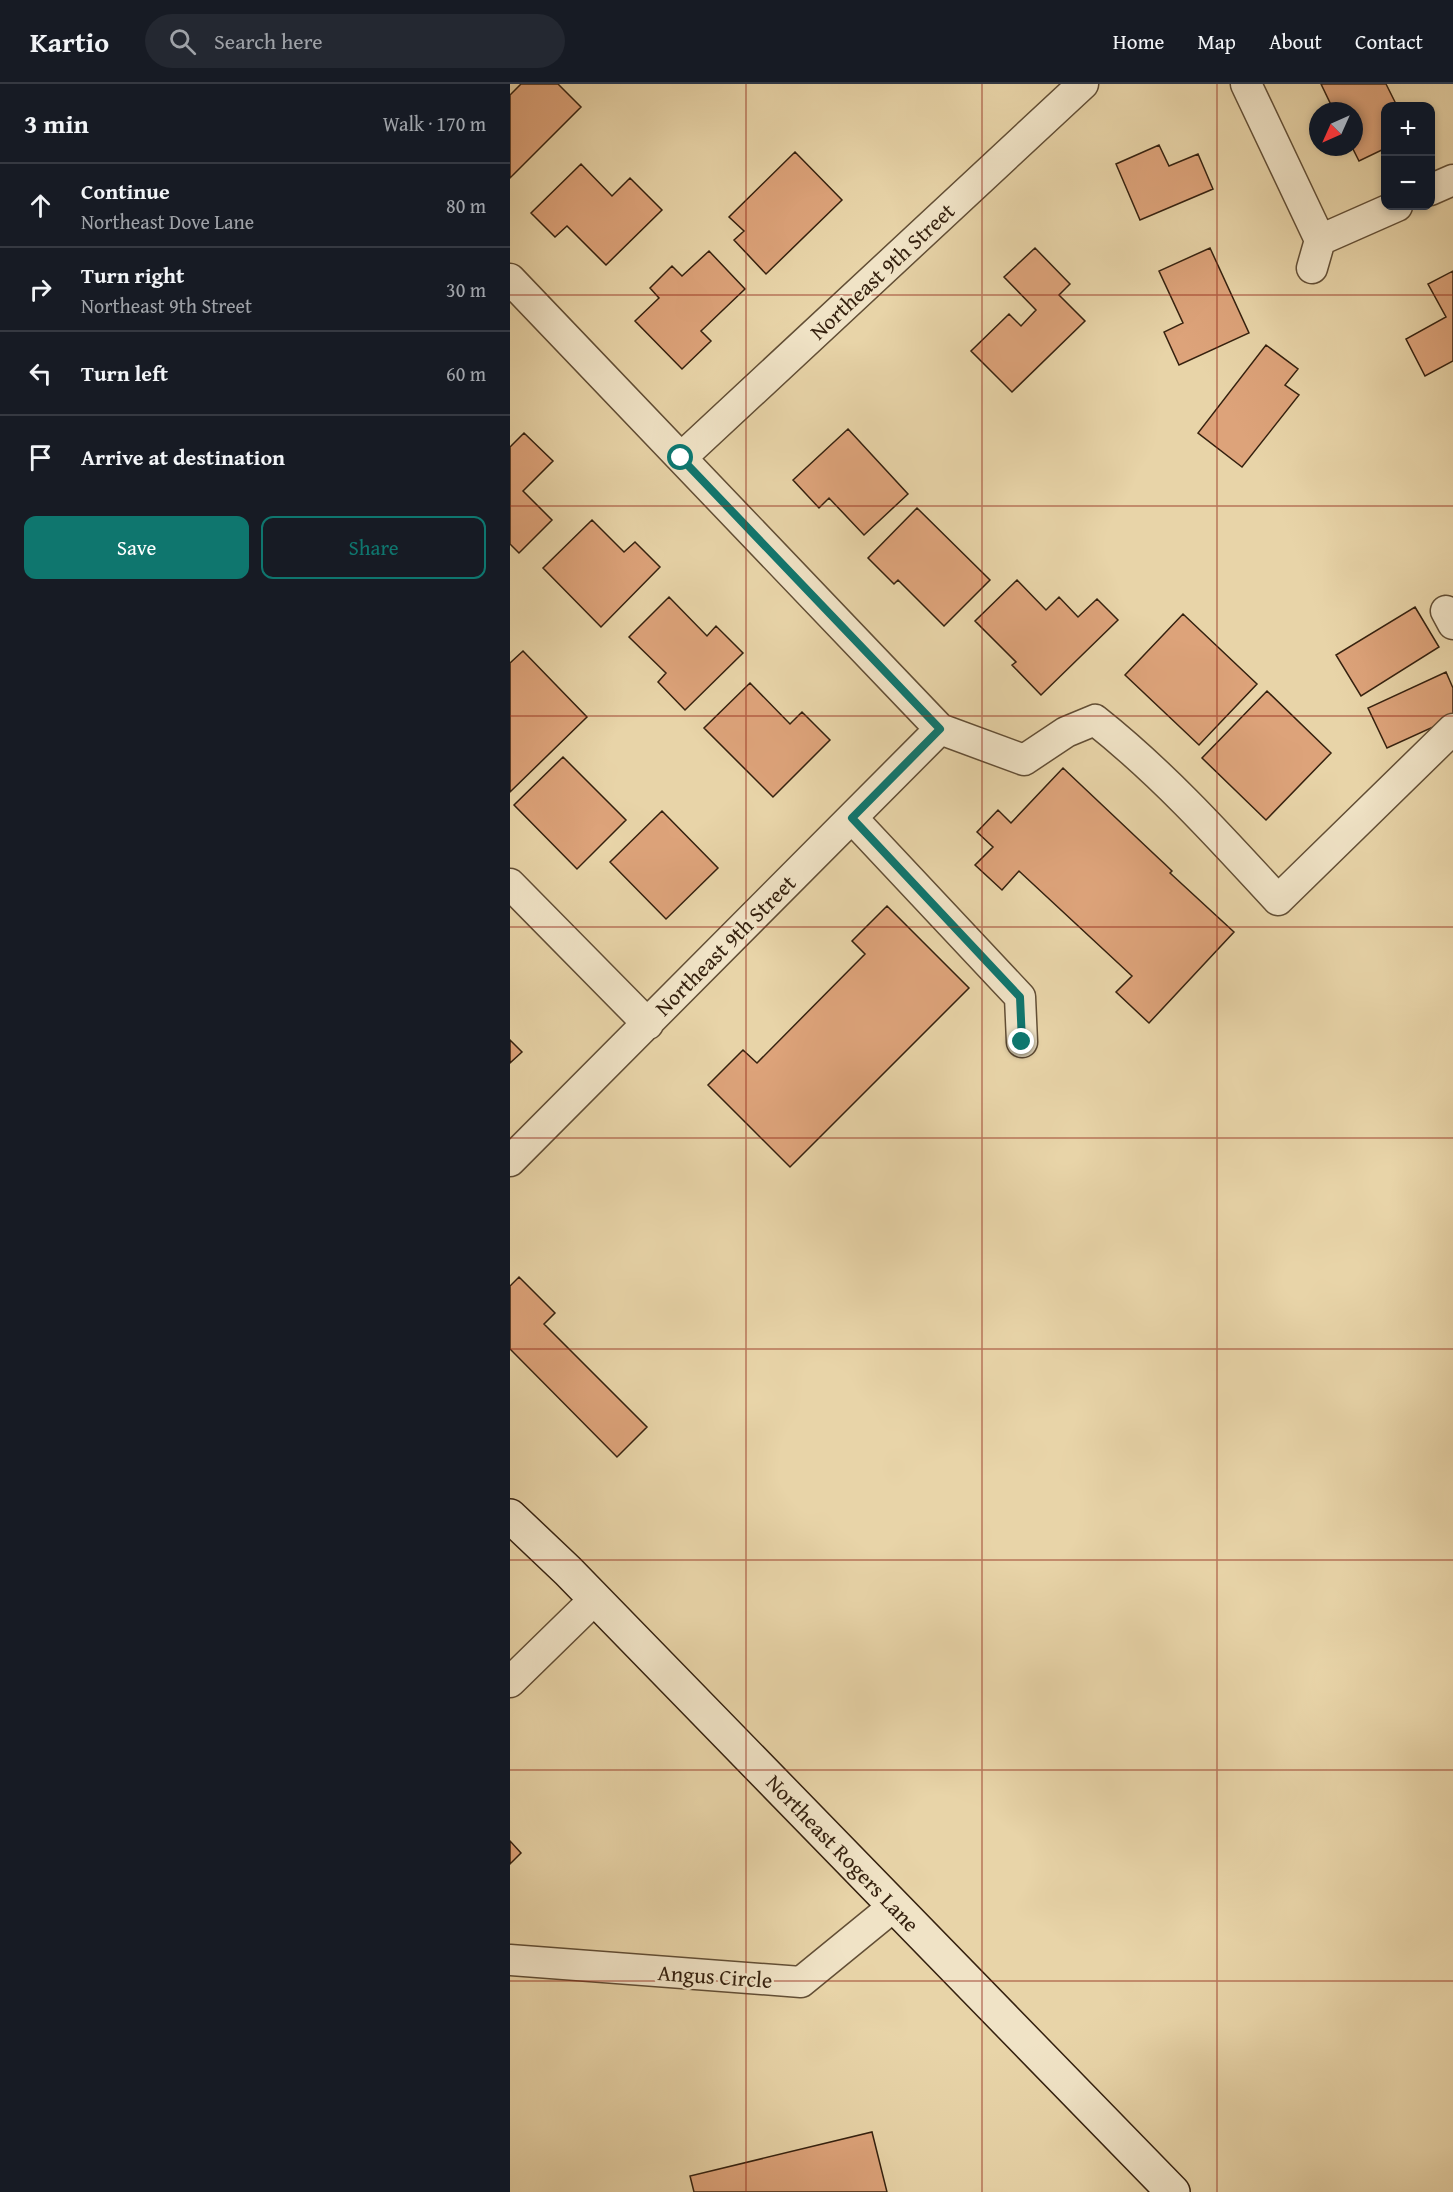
<!DOCTYPE html>
<html lang="en">
<head>
<meta charset="utf-8">
<style>
  :root { --surface:#171b24; --page:#242831; --text:#f1f3f6; --muted:#9ea1a6; --line:#363941; --accent:#0f766e }
  body { margin:0; font-family:"Gentium Book Plus",serif; background:var(--page); color:var(--text) }
  .controls { position:absolute; right:18px; top:18px; display:grid; overflow:hidden; border-radius:12px; box-shadow:0 3px 9px #0003 }
  .controls button { width:54px; height:54px; display:grid; place-items:center; padding:0; border:0; border-bottom:2px solid var(--line); background:var(--surface); color:var(--text); font:30px sans-serif }
  .compass { position:absolute; left:799px; top:18px; width:54px; height:54px; border-radius:50%; background:var(--surface); box-shadow:0 3px 9px #0003; rotate:225deg }
  .stop { position:absolute; width:18px; height:18px; margin:-14px; border:4px solid #0f766e; border-radius:50%; background:#fff }
  .stop.end { background:#0f766e; border-color:#fff; box-shadow:0 2px 6px #0008 }
  .list { margin:0; padding:0; list-style:none }
  h2 { display:flex; justify-content:space-between; align-items:center; height:78px; margin:0; padding:0 24px; font-size:26px }
  h2 small { font-size:20px; font-weight:400; color:var(--muted) }
  .list li { display:grid; grid-template-columns:39px 1fr auto; gap:18px; align-items:center; box-sizing:border-box; height:84px; padding:0 24px; border-top:2px solid var(--line) }
  .list b { display:block; font-size:22px; white-space:nowrap }
  .list p { margin:0; font-size:20px; white-space:nowrap; color:var(--muted) }
  .list em { font-size:20px; font-style:normal; color:var(--muted) }
  .actions { display:flex; gap:12px; padding:18px 24px }
  .actions a { flex:1; padding:14px 0; border:2px solid var(--accent); border-radius:12px; text-align:center; font-size:21px; color:var(--accent) }
  .actions .main { background:var(--accent); color:#fff }
  .icon { flex:none; width:33px; height:33px; fill:none; stroke:currentColor; stroke-width:2; stroke-linecap:round; stroke-linejoin:round }
  .map { position:relative; flex:none; width:943px; height:2108px; overflow:hidden }
  header { display:flex; align-items:center; gap:36px; box-sizing:border-box; height:84px; padding:0 30px; background:var(--surface); border-bottom:2px solid var(--line) }
  header strong { font-size:28px }
  nav { display:flex; gap:33px; margin-inline-start:auto; font-size:21px }
  .search { width:420px; height:54px; background:var(--page); display:flex; align-items:center; gap:15px; box-sizing:border-box; padding:0 21px; border-radius:33px; color:var(--muted); font-size:22px }
  main { display:flex }
  aside { flex:1; background:var(--surface) }
  .map>svg:first-child { display:block }
</style>
</head>
<body>
<header>
<strong>Kartio</strong>
<div class="search"><svg class="icon" aria-label="search" viewBox="0 0 24 24"><circle cx="10" cy="10" r="6"/><path d="M15 15l6 6"/></svg>Search here</div>
<nav><a>Home</a><a>Map</a><a>About</a><a>Contact</a></nav>
</header>
<main>
<aside>
<h2>3 min<small>Walk · 170 m</small></h2>
<ul class="list">
<li><svg class="icon" aria-label="ahead" viewBox="0 0 24 24"><path d="M12 20V5M6 11l6-6 6 6"/></svg><div><b>Continue</b><p>Northeast Dove Lane</p></div><em>80 m</em></li>
<li><svg class="icon" aria-label="right" viewBox="0 0 24 24"><path d="M7 20v-9h11M14 6l5 5-5 5"/></svg><div><b>Turn right</b><p>Northeast 9th Street</p></div><em>30 m</em></li>
<li><svg class="icon" aria-label="left" viewBox="0 0 24 24"><path d="M17 20v-9H6M10 6l-5 5 5 5"/></svg><div><b>Turn left</b></div><em>60 m</em></li>
<li><svg class="icon" aria-label="arrive" viewBox="0 0 24 24"><path d="M6 21V4h12l-3 4 3 4H6"/></svg><div><b>Arrive at destination</b></div></li>
</ul>
<div class="actions"><a class="main">Save</a><a>Share</a></div>
</aside>
<div class="map">
<svg width="943" height="2108" viewBox="0 0 943 2108">
  <rect width="100%" height="100%" fill="#e8d4a8"/>
  <filter id="stains"><feTurbulence type="fractalNoise" baseFrequency=".00333" numOctaves="4"/><feColorMatrix values="0 0 0 0 .2 0 0 0 0 .09 0 0 0 0 .02 0 0 0 .5 -.17"/></filter>
  <radialGradient id="worn" r=".72"><stop offset=".6" stop-color="#630" stop-opacity="0"/><stop offset="1" stop-color="#630" stop-opacity=".3"/></radialGradient>
  <path fill="#dda37a" stroke="#35210f" stroke-width="1.5" d="M11,0H48L71,23L0,94V11Z
    M811,0H876L887,22H876V64L849,77L842,63H844V27H824Z
    M649,61L659,82L688,70L703,105L630,136L606,80Z
    M285,68L332,116L256,190L224,156L234,147L219,133Z
    M71,80L102,112L120,94L152,126L96,181L57,142L45,153L21,129Z
    M525,164L560,200L549,211L575,237L502,308L461,267L499,230L511,242L526,226L494,193Z
    M700,164L739,249L669,281L654,248L673,239L649,187Z
    M199,167L235,205L191,247L201,257L172,285L125,237L149,214L140,204L162,182L172,192Z
    M943,187V277L915,292L896,255L936,233L918,200Z
    M756,261L788,285L775,301L789,311L732,383L688,349Z
    M338,345L398,410L354,451L319,414L309,424L283,396Z
    M14,349L43,377L13,407L42,436L9,469L0,460V363Z
    M407,424L480,496L434,542L388,496L384,500L358,474Z
    M82,436L114,468L125,458L150,483L91,543L33,484Z
    M507,496L536,526L549,513L568,533L587,515L608,536L531,611L502,581L506,578L465,537Z
    M159,513L197,552L206,542L233,569L175,626L148,598L156,589L119,553Z
    M905,523L929,563L851,612L826,571Z
    M673,530L747,600L689,661L615,591Z
    M13,567L77,633L0,708V579Z
    M936,588L943,604V634L877,664L858,624Z
    M240,599L280,640L292,628L320,656L263,713L194,644Z
    M757,607L821,669L756,736L692,674Z
    M53,673L116,736L67,785L4,721Z
    M553,684L662,787L660,789L724,848L639,939L606,908L622,892L509,787L492,806L465,781L483,763L467,748L488,726L501,739Z
    M152,727L208,784L156,835L100,778Z
    M377,822L459,904L280,1083L198,1001L233,966L247,979L355,870L342,857Z
    M0,956L12,968L0,979Z
    M9,1193L45,1229L34,1240L137,1343L107,1373L0,1265V1202Z
    M0,1757L11,1769L0,1780Z
    M362,2048L377,2108H184L180,2092Z"/>
  <g fill="none" stroke-linecap="round" stroke-linejoin="round">
    <defs>
      <path id="street" d="M736,0L810,156
        M920,106L943,96
        M810,156L887,122
        M802,184L810,156
        M0,195L430,645L514,676L556,648L585,636C652,689 710,753 768,816L943,645
        M171,374L573,0
        M936,527L943,540
        M342,734L510,913L512,958
        M0,800L138,940
        M0,1077L430,645
        M0,1598L85,1515
        M0,1876L291,1898L384,1822"/>
      <path id="secondary" d="M0,1432L58,1487L663,2108"/>
    </defs>
    <use href="#street" stroke="#624e35" stroke-width="33"/>
    <use href="#secondary" stroke="#35210f" stroke-width="36"/>
    <use href="#street" stroke="#f0e3c6" stroke-width="30"/>
    <use href="#secondary" stroke="#f0e3c6" stroke-width="33"/>
  </g>
  <g fill="none" stroke-linecap="round" stroke-linejoin="round">
    <path stroke="#0f766e" stroke-width="8" d="M171,374L430,645L342,734L510,913L512,958"/>
  </g>
  <path fill="none" stroke="#8f2418" stroke-width="1.5" stroke-opacity="0.55" d="M236,0V2108M472,0V2108M707,0V2108M0,211H943M0,422H943M0,632H943M0,843H943M0,1054H943M0,1265H943M0,1476H943M0,1686H943M0,1897H943"/>
  <g text-anchor="middle" dominant-baseline="central" stroke-width="5" stroke-linejoin="round" paint-order="stroke">
    <g font-size="22" fill="#35210f" stroke="#f0e3c6">
      <text transform="translate(372 187) rotate(-43)">Northeast 9th Street</text>
      <text transform="translate(215 861) rotate(-45)">Northeast 9th Street</text>
      <text transform="translate(333 1769) rotate(46)">Northeast Rogers Lane</text>
      <text transform="translate(205 1892) rotate(4)">Angus Circle</text>
    </g>
  </g>
  <rect width="100%" height="100%" filter="url(#stains)"/>
  <rect width="100%" height="100%" fill="url(#worn)"/>
</svg>
<div class="controls">
<button>+</button>
<button>−</button>
</div>
<svg class="compass" viewBox="-18 -18 36 36"><path d="M0-13l5 13h-10z" fill="#e53935"/><path d="M0 13l5-13h-10z" fill="#9ea1a6"/></svg>
<div class="stop" style="left:171px;top:374px"></div>
<div class="stop end" style="left:512px;top:958px"></div>
</div>
</main>
</body>
</html>
